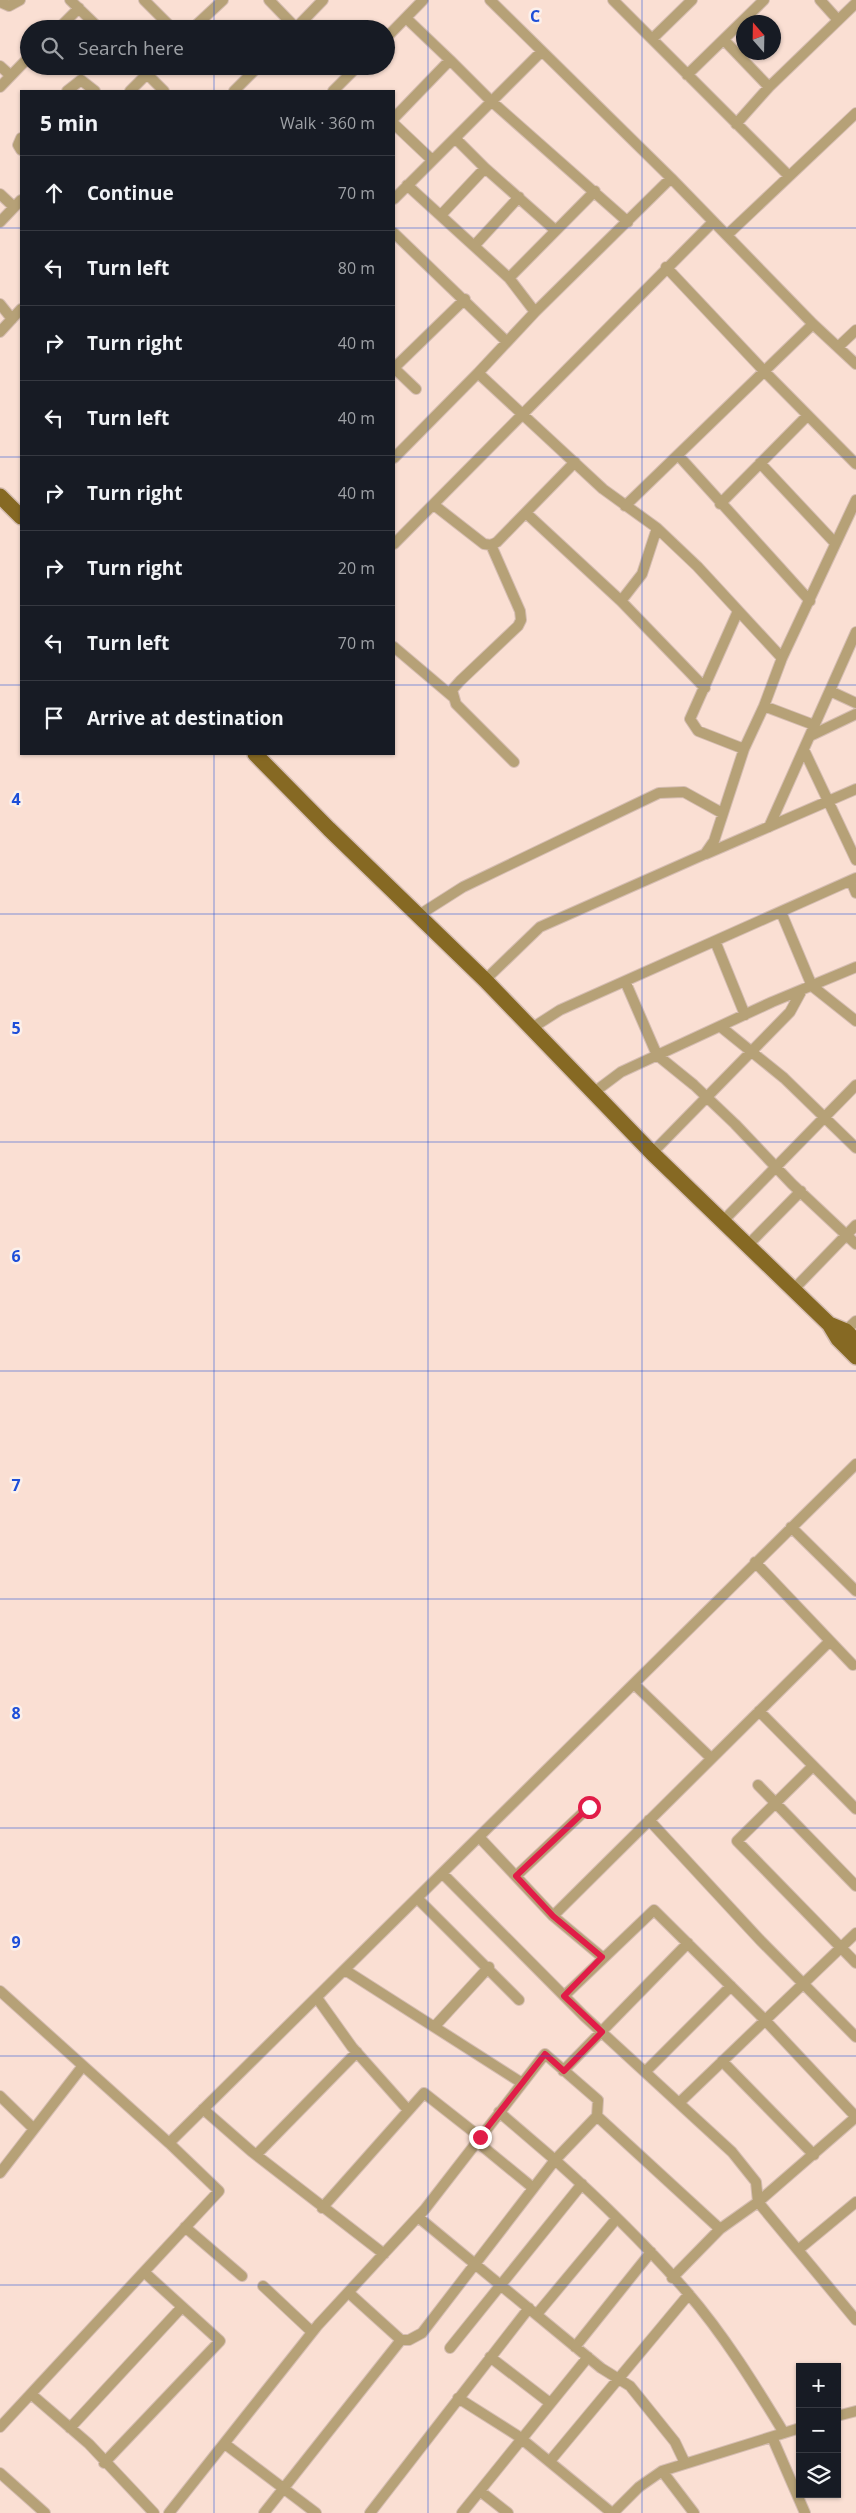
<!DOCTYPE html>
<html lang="en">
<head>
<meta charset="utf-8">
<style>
  :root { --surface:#171b24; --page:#20242c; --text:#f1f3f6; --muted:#9ea1a6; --line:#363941 }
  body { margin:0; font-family:"Open Sans",sans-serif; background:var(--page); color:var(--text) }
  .controls { position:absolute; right:15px; bottom:15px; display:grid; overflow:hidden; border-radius:0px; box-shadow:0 1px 4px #0004 }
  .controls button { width:45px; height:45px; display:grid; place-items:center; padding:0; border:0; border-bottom:1px solid var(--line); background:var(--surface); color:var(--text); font:25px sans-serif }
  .compass { position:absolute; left:736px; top:15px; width:45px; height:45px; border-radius:50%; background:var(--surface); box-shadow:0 1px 4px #0004; rotate:340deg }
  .stop { position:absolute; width:15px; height:15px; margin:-11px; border:4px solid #e11d48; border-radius:50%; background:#fff }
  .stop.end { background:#e11d48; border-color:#fff; box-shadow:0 1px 5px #0008 }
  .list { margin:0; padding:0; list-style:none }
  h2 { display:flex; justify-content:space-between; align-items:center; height:65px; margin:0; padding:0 20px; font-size:21px }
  h2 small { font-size:16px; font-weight:400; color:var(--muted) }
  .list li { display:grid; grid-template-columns:32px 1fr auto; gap:15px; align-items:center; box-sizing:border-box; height:75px; padding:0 20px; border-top:1px solid var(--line) }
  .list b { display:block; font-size:19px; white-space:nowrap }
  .list em { font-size:16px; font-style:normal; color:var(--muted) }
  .icon { flex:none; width:28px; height:28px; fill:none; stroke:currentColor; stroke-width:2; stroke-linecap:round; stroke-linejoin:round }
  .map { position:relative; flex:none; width:856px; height:2513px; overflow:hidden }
  .search { position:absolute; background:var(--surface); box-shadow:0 1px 4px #0004; left:20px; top:20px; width:375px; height:55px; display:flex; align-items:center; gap:12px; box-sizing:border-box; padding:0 18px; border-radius:28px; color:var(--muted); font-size:19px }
  .panel { position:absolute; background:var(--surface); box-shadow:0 1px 4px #0004; left:20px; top:90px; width:375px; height:665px; border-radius:0px }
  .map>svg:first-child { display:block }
</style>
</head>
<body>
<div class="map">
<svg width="856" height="2513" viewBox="0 0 856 2513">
  <rect width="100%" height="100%" fill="#fadfd3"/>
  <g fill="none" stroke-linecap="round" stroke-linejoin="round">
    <defs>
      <path id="street" d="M70,0L100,29
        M144,0L173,29
        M269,0L296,28
        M490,0L671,178L813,324L856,364
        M613,0L789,176
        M820,0L838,20
        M0,2L9,6L20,0
        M58,29L79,8
        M192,29L223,0
        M295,29L323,0
        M386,38L423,0
        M652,39L692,0
        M724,40L769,87
        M450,60L490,100L628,222
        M0,66L10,75
        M139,66L164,91
        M687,75L764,0
        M0,87L29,57
        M67,91L81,80L95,91
        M130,91L155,66
        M234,91L259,66
        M333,91L358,66
        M394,118L450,60L406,18
        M394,124L432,160
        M736,124L769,87L856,3
        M21,138L18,145L21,150
        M455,138L485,168L555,230
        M407,185L509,278L535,312
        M0,194L14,207
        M394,199L541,52
        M441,215L485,168
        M0,222L21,200
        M394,233L507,342
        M727,235L856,113
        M474,246L519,197
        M666,267L764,371L856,464
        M509,278L595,191
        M0,304L12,319
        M0,332L21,309
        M838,347L856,330
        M394,368L465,299
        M394,368L416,389
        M478,373L603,489L657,528L697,566L782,658
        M678,455L810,601
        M394,458L478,373L535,312L671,178
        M760,463L835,543
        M720,504L807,416
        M434,505L484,544L491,545L497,542L575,462
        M625,506L813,324
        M526,513L621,601L705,688
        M394,544L713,222
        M491,545L520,611L521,620L518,626L460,681L452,690L456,704L514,762
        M621,601L642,574L657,528
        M738,611L690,719L698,731L744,749
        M394,647L453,697
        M830,691L856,703
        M764,706L814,725
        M810,736L856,714
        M804,750L856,860
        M769,827L856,632
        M706,854L856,789
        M851,881L856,893
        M781,912L812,986L856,1021
        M419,915L463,887L659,793L684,792L722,813
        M715,941L745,1015
        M485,980L540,927L705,854L714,841L744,749L764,706L782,658L856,500
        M625,981L657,1055L694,1085L735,1124L792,1184L856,1244
        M721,1027L784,1078L856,1148
        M532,1028L560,1010L856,878
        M593,1093L621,1072L772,1002L856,967
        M652,1153L790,1012L802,990
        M722,1222L856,1085
        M747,1246L801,1191
        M793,1290L856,1225
        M842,1334L856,1321
        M791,1527L856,1591
        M755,1562L853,1665
        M634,1684L711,1758
        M759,1711L856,1809
        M813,1766L737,1841L856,1963
        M758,1785L856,1886
        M649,1820L761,1941L856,2037
        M480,1838L553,1916L602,1957
        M443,1874L584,2016L732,2152L756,2182L758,2202L856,2117
        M516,1876L589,1807
        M418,1899L519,2000
        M553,1916L830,1641
        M345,1970L522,2083
        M0,1991L169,2143L856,1464
        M564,1996L654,1910L764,2019L856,2117
        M317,1998L352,2047L408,2110
        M435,2026L489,1967
        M722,2061L814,2155
        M563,2071L688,1943
        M646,2071L731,1986
        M0,2096L34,2129
        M680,2102L856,1933
        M203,2109L251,2151L384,2254
        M499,2112L555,2160L597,2116
        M476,2141L532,2187
        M256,2155L357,2052
        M0,2173L82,2067
        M322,2208L424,2093L480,2137
        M418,2217L601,2368L630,2386L675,2442L685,2463
        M185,2227L242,2276
        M798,2250L856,2202
        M672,2278L720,2229L758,2202L856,2320
        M263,2286L312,2332
        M537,2314L617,2218
        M401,2340H409L422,2333L555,2160C601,2201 646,2245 687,2292C724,2335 755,2385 784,2433
        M575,2347L651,2252
        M450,2348L582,2184
        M490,2357L550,2403
        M31,2394L89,2444L154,2513
        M458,2398L518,2436L612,2513
        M837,2416L856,2411
        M0,2427L219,2191L169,2143
        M70,2428L182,2307
        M772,2437L805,2513
        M225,2444L316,2513
        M550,2461L689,2294
        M104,2463L220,2341L144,2272
        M662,2471L694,2513
        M0,2473L45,2513
        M480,2491L508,2513
        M169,2513L318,2325L425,2209L545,2054L598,2100L597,2116L720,2229
        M264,2513L401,2340L349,2293
        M370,2513L529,2308
        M462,2513L588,2357
        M613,2513L639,2487L662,2471L800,2428"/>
      <path id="primary" d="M0,496L21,517
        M255,754L329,829L485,980L652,1153L829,1324L838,1339L856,1357
        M829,1324L846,1331L856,1341"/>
    </defs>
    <use href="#street" stroke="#d5bdb2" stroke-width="12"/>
    <use href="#primary" stroke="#d5bdb2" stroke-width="18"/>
    <use href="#street" stroke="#b6a177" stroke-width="10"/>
    <use href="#primary" stroke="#866923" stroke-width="15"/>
  </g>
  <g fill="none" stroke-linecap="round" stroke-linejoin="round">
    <path stroke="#e11d48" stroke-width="6" d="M480,2137L545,2054L564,2071L602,2032L564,1996L602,1957L553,1916L516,1876L589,1807"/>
  </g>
  <path fill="none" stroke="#1d4ed8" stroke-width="1" stroke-opacity="0.55" d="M214,0V29M428,0V2513M642,0V2513M214,66V91M0,228H21M394,228H856M0,457H21M394,457H856M0,685H21M394,685H856M214,754V2513M0,914H856M0,1142H856M0,1371H856M0,1599H856M0,1828H856M0,2056H856M0,2285H856"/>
  <g font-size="16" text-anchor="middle" font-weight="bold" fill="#1d4ed8" stroke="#fbf0eb" stroke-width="5" stroke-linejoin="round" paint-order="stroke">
    <text x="535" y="22">C</text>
    <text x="16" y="805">4</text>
    <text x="16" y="1034">5</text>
    <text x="16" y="1262">6</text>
    <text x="16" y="1491">7</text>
    <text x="16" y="1719">8</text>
    <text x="16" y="1948">9</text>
  </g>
</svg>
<div class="controls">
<button>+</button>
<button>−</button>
<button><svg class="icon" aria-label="layers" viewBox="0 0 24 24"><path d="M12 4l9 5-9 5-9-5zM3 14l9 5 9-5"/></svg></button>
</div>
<svg class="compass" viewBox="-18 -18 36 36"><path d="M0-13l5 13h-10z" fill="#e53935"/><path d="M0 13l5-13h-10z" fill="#9ea1a6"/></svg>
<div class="stop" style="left:589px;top:1807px"></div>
<div class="stop end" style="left:480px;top:2137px"></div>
<div class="search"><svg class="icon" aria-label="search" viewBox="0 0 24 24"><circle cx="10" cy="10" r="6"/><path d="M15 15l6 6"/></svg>Search here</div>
<section class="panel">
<h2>5 min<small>Walk · 360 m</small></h2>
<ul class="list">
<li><svg class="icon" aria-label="ahead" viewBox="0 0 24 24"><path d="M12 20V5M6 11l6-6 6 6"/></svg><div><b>Continue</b></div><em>70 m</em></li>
<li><svg class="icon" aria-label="left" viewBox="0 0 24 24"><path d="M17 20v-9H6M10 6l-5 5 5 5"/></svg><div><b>Turn left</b></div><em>80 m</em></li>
<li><svg class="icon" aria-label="right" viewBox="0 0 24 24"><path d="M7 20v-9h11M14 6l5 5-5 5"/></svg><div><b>Turn right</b></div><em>40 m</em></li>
<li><svg class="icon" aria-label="left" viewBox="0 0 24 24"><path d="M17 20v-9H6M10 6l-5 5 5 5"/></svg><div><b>Turn left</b></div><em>40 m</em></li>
<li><svg class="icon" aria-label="right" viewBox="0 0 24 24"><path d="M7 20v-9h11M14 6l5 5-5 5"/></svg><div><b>Turn right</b></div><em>40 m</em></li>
<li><svg class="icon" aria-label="right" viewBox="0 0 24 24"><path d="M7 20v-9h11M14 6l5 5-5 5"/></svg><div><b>Turn right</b></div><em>20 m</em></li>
<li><svg class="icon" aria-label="left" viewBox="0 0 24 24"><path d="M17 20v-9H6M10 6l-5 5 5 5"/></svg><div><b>Turn left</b></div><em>70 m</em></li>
<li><svg class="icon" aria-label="arrive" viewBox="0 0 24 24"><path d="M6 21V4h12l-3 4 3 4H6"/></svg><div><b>Arrive at destination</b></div></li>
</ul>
</section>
</div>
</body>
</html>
